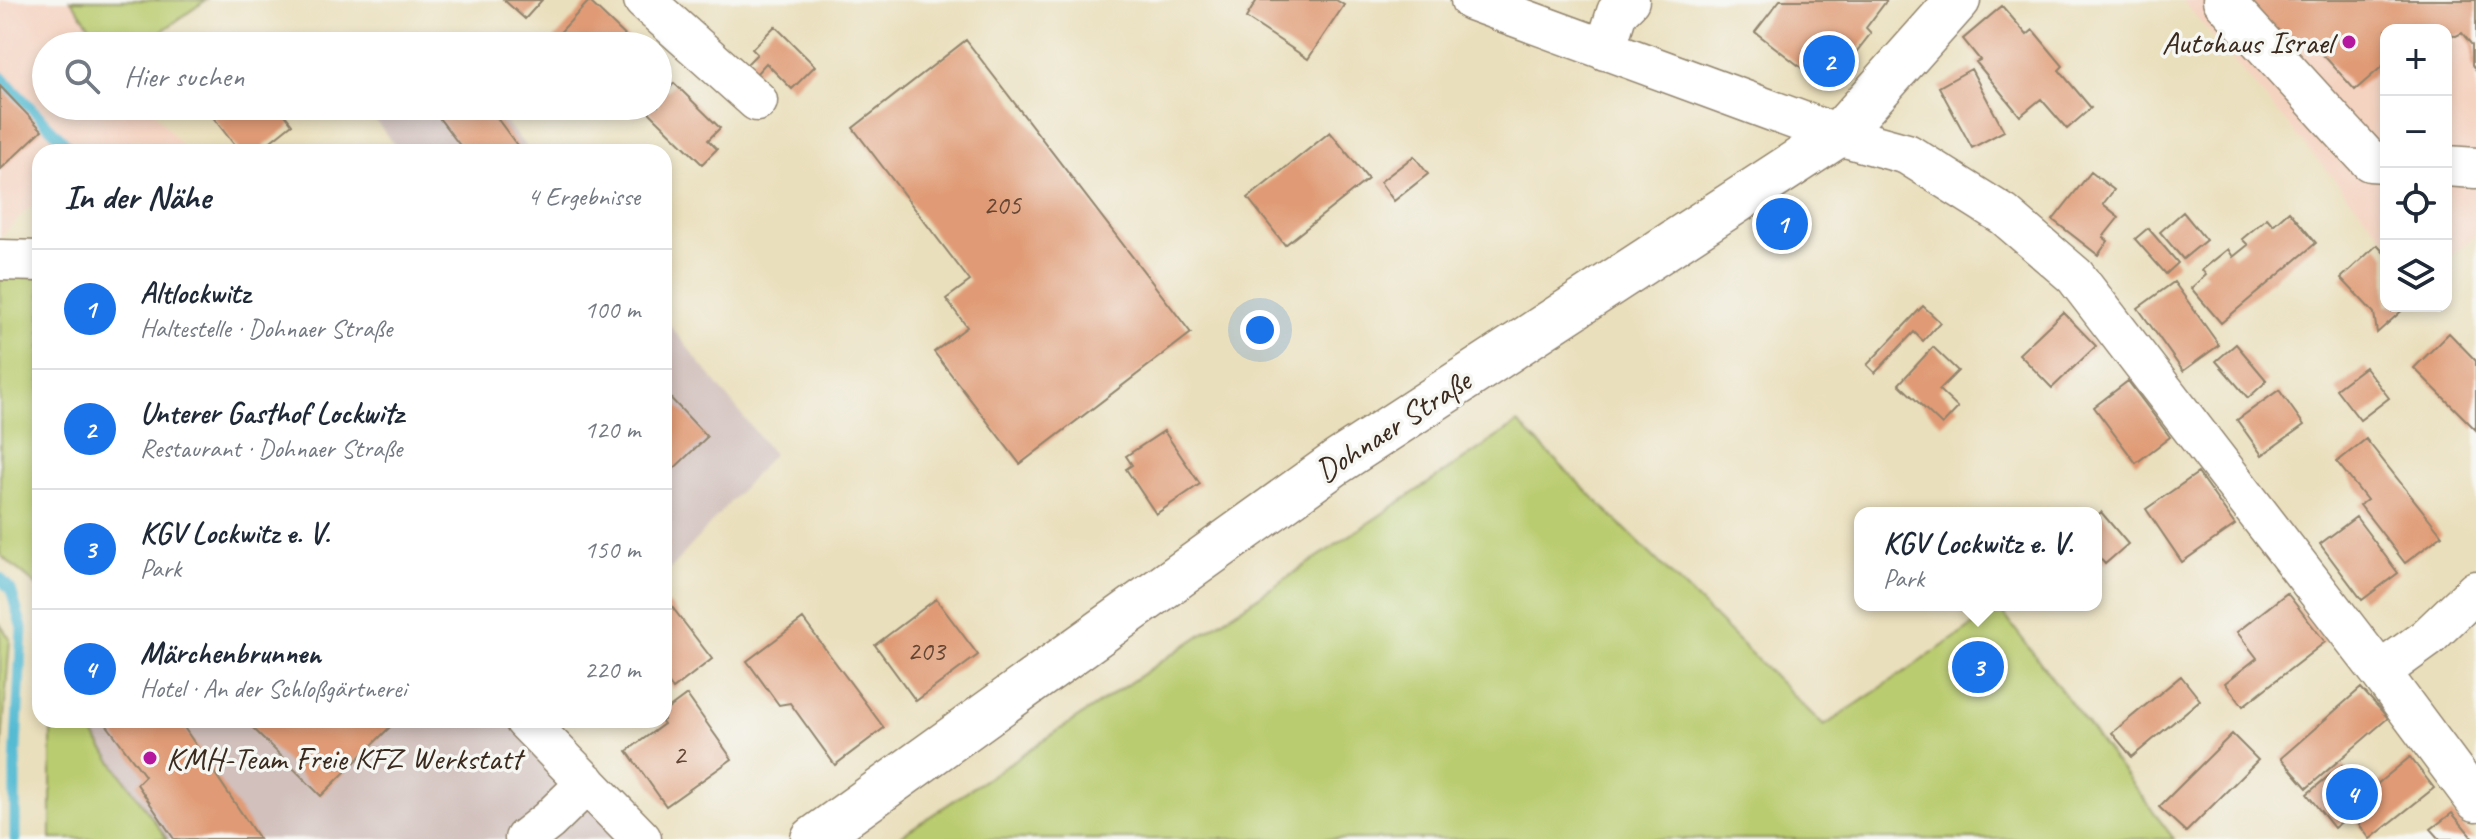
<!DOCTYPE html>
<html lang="de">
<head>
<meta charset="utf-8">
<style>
  :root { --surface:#fff; --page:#f6f6f7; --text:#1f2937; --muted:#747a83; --line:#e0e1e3; --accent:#1a73e8 }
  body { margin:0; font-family:Caveat,sans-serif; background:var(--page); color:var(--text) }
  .controls { position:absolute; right:24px; top:24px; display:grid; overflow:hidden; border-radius:16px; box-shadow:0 4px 12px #0003 }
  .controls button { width:72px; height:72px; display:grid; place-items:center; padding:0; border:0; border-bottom:2px solid var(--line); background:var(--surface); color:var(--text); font:40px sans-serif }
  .you { position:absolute; left:1260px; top:330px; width:28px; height:28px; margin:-20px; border:6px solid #fff; border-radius:50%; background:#1a73e8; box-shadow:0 0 0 12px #1a73e833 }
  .badge { display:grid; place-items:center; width:52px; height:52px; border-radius:50%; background:var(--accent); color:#fff; font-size:26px; font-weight:700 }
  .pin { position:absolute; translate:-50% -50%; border:4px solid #fff; box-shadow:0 2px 8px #0006 }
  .popup { position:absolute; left:1854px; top:507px; width:248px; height:104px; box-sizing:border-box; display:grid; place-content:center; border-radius:16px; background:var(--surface); filter:drop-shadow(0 2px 6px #0005); font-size:26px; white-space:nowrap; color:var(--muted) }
  .popup b { font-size:30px; color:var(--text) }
  .popup::after { content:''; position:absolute; left:50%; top:100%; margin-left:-16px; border:16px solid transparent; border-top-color:var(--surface) }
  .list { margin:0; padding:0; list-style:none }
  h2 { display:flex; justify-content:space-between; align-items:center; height:104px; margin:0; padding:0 32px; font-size:34px }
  h2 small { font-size:26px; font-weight:400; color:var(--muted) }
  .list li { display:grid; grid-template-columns:52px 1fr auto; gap:24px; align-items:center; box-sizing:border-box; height:120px; padding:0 32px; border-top:2px solid var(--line) }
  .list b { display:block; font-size:30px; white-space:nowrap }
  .list p { margin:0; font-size:26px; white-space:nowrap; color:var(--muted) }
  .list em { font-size:26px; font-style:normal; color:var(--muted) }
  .icon { flex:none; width:44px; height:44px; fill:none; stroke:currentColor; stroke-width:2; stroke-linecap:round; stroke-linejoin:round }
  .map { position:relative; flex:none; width:2476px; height:839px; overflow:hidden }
  .search { position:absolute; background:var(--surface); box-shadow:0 4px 12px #0003; left:32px; top:32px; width:640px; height:88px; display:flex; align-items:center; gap:20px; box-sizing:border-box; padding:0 28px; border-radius:44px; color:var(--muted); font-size:30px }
  .panel { position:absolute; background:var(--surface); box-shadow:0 4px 12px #0003; left:32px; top:144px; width:640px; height:584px; border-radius:24px }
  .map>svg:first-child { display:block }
</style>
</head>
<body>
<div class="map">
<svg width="2476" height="839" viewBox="0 0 2476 839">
  <rect width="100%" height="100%" fill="#f6f6f2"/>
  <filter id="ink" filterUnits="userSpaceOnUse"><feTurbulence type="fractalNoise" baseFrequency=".0125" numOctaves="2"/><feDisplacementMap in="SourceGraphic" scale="16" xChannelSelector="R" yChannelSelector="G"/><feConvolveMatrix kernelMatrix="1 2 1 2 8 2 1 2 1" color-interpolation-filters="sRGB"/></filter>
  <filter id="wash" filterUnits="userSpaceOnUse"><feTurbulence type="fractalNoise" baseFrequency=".006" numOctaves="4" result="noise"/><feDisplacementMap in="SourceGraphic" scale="32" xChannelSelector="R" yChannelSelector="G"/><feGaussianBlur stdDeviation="1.8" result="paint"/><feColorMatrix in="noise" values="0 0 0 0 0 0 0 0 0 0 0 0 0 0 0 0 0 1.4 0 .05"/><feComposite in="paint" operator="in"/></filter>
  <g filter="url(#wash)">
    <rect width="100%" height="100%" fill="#eadfbc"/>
    <path fill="#f5d3c1" d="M0,0H71L104,46H46V106H150L186,152H40V214L30,206L0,237Z
      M2182,0H2476V235L2446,260V30H2386V240Z"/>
    <path fill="#d1c0bc" d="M374,106H492L530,152H400L368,111Z
      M664,318L773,454L664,576Z
      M83,720H535L624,839H167Z"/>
    <path fill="#bacc6f" stroke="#7a7b46" stroke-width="2" d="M71,0H206L141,46H104Z
      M0,276H40V588L0,555Z
      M1518,423L1824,726L1999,608L2174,839H896Z
      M0,624L10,639L0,769Z
      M51,720H83L167,839H51Z"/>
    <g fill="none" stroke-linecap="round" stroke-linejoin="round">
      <path stroke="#55bbd3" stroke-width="11" d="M0,76L74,152
        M0,578L11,590L22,628L15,767V839"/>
    </g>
    <g id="blocks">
      <path fill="#e09b76" d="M504,0H542L525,19Z
        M1257,0H1336L1344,5L1308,59L1246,18Z
        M1780,0H1887L1866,28L1871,33L1828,88L1755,32Z
        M2231,0H2476V71L2472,65V45L2462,33L2456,36L2446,35V30H2432L2428,25L2422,30H2386V63L2355,90L2308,38L2265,35Z
        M589,1L636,46H561L554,39Z
        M2002,6L2027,35L2033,30L2063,66L2059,70L2091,108L2067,129L2041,99L2020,116L1976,62L1980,60L1963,39Z
        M775,26L815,66L792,89L766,63L756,74L746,65L757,54L752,49Z
        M966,40L1191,333L1020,464L934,352L967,327L946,299L970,281L853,128Z
        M1971,69L2004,131L1972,148L1939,87Z
        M674,83L720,128L708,140L717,149L702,164L643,106H658V85L660,84L667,91Z
        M0,86L42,130L0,170Z
        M225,106H278L292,124L257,152H240L212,116Z
        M430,106H488L522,152H465Z
        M1330,132L1368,179L1285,245L1248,198Z
        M1414,156L1428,174L1394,201L1380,182Z
        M2091,172L2114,190L2103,204L2119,217L2103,237L2108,241L2098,255L2053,220Z
        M2289,211L2316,243L2221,323L2191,288L2206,275L2202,270L2228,249L2233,257L2248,245L2242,239L2267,218L2273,225Z
        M2183,212L2206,240L2183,259L2160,232Z
        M2148,228L2178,263L2166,274L2135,239Z
        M2377,245L2386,255V306H2407L2377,333L2374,313L2341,278Z
        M2174,282L2219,345L2183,371L2138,308Z
        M1923,306L1940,322L1923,341L1914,332L1875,373L1867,365Z
        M2063,312L2096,346L2052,388L2019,354Z
        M2449,333L2476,361V430L2414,368Z
        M2236,344L2267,381L2248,398L2216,361Z
        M1933,347L1958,371L1939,390L1958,408L1942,425L1899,384Z
        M2365,367L2389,398L2360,420L2336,389Z
        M2128,381L2170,437L2136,463L2094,407Z
        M2279,390L2304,425L2262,455L2237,420Z
        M664,391L707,437L664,478Z
        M1164,431L1200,484L1156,514L1126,469L1132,465L1126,456Z
        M2366,439L2442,535L2405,563L2360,505L2367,500L2337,462Z
        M2198,473L2235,525L2182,562L2146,509Z
        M2101,512L2128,544L2105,564L2096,554V517Z
        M2356,517L2398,573L2362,600L2320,544Z
        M664,519L668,524L669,546L664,550Z
        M2287,593L2325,642L2243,706L2225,683L2257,658L2237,632Z
        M936,599L978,655L916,701L875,645Z
        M669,603L712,659L673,689L664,677V607Z
        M803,619L884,728L835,765L790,703L779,705L747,661Z
        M2181,676L2200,700L2132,757L2112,733Z
        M2361,688L2388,718L2307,788L2281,758Z
        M687,695L732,759L666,806L627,751L664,724L661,720H664V712Z
        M103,720H179L259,839H174L137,784L145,776Z
        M245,720H397L321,796Z
        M2232,734L2258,760L2186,832L2159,807Z
        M2410,757L2434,788L2370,839L2351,814L2334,828L2307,794L2342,765L2365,794Z
        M2452,813L2474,839H2440L2431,829Z"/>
    </g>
  </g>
  <g filter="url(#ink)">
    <use href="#blocks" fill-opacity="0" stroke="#92846d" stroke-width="2"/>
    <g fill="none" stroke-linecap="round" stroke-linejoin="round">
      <defs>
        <path id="minor" d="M644,0L757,101
          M1471,0L1838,135L1907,154L2004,215L2075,276L2380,672L2476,801
          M2223,0L2370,161L2386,162
          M1605,50L1617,12L1629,0
          M2446,166L2476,168
          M0,260L40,261
          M2380,672L2427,638L2476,591
          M525,720L641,839
          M525,839L548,821L587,783"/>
        <path id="major" d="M813,839L1336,463L1838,135L1958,0"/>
      </defs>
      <use href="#minor" stroke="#92846d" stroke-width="43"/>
      <use href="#major" stroke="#92846d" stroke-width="47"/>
      <use href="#minor" stroke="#fff" stroke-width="40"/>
      <use href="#major" stroke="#fff" stroke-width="44"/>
    </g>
  </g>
  <g fill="#b5179e" stroke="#f6f6f2" stroke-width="3">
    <circle cx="2349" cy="42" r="8"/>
    <circle cx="150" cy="758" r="8"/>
  </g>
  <g text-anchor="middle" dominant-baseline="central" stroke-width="7" stroke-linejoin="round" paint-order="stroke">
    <g font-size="28" fill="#644634">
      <text x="1002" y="204">205</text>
      <text x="926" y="650">203</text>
      <text x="679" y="754">2</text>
    </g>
    <g font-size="32" fill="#3b2a1e" stroke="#f6f6f2" text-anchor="end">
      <text x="2333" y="42">Autohaus Israel</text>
      <text x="166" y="758" text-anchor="start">KMH-Team Freie KFZ Werkstatt</text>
    </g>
    <g font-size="32" fill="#3b2a1e" stroke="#f6f6f2">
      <text transform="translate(1393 426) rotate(-33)">Dohnaer Straße</text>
    </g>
  </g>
</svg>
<div class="controls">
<button>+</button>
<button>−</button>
<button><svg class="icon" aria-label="locate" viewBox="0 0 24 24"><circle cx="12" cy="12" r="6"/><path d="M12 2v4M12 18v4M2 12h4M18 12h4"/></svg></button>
<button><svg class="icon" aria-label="layers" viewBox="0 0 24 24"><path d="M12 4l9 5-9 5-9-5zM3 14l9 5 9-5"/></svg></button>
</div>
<div class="you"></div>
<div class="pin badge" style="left:1782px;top:224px">1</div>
<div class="pin badge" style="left:1829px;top:61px">2</div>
<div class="pin badge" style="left:1978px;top:667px">3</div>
<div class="popup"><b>KGV Lockwitz e. V.</b>Park</div>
<div class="pin badge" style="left:2352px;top:794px">4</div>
<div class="search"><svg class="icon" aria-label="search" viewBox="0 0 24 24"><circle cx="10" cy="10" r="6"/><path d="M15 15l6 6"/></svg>Hier suchen</div>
<section class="panel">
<h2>In der Nähe<small>4 Ergebnisse</small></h2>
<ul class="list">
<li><span class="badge">1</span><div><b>Altlockwitz</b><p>Haltestelle · Dohnaer Straße</p></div><em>100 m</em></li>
<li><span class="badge">2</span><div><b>Unterer Gasthof Lockwitz</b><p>Restaurant · Dohnaer Straße</p></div><em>120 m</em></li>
<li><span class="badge">3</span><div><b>KGV Lockwitz e. V.</b><p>Park</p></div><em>150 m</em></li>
<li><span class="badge">4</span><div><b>Märchenbrunnen</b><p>Hotel · An der Schloßgärtnerei</p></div><em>220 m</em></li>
</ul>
</section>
</div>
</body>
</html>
